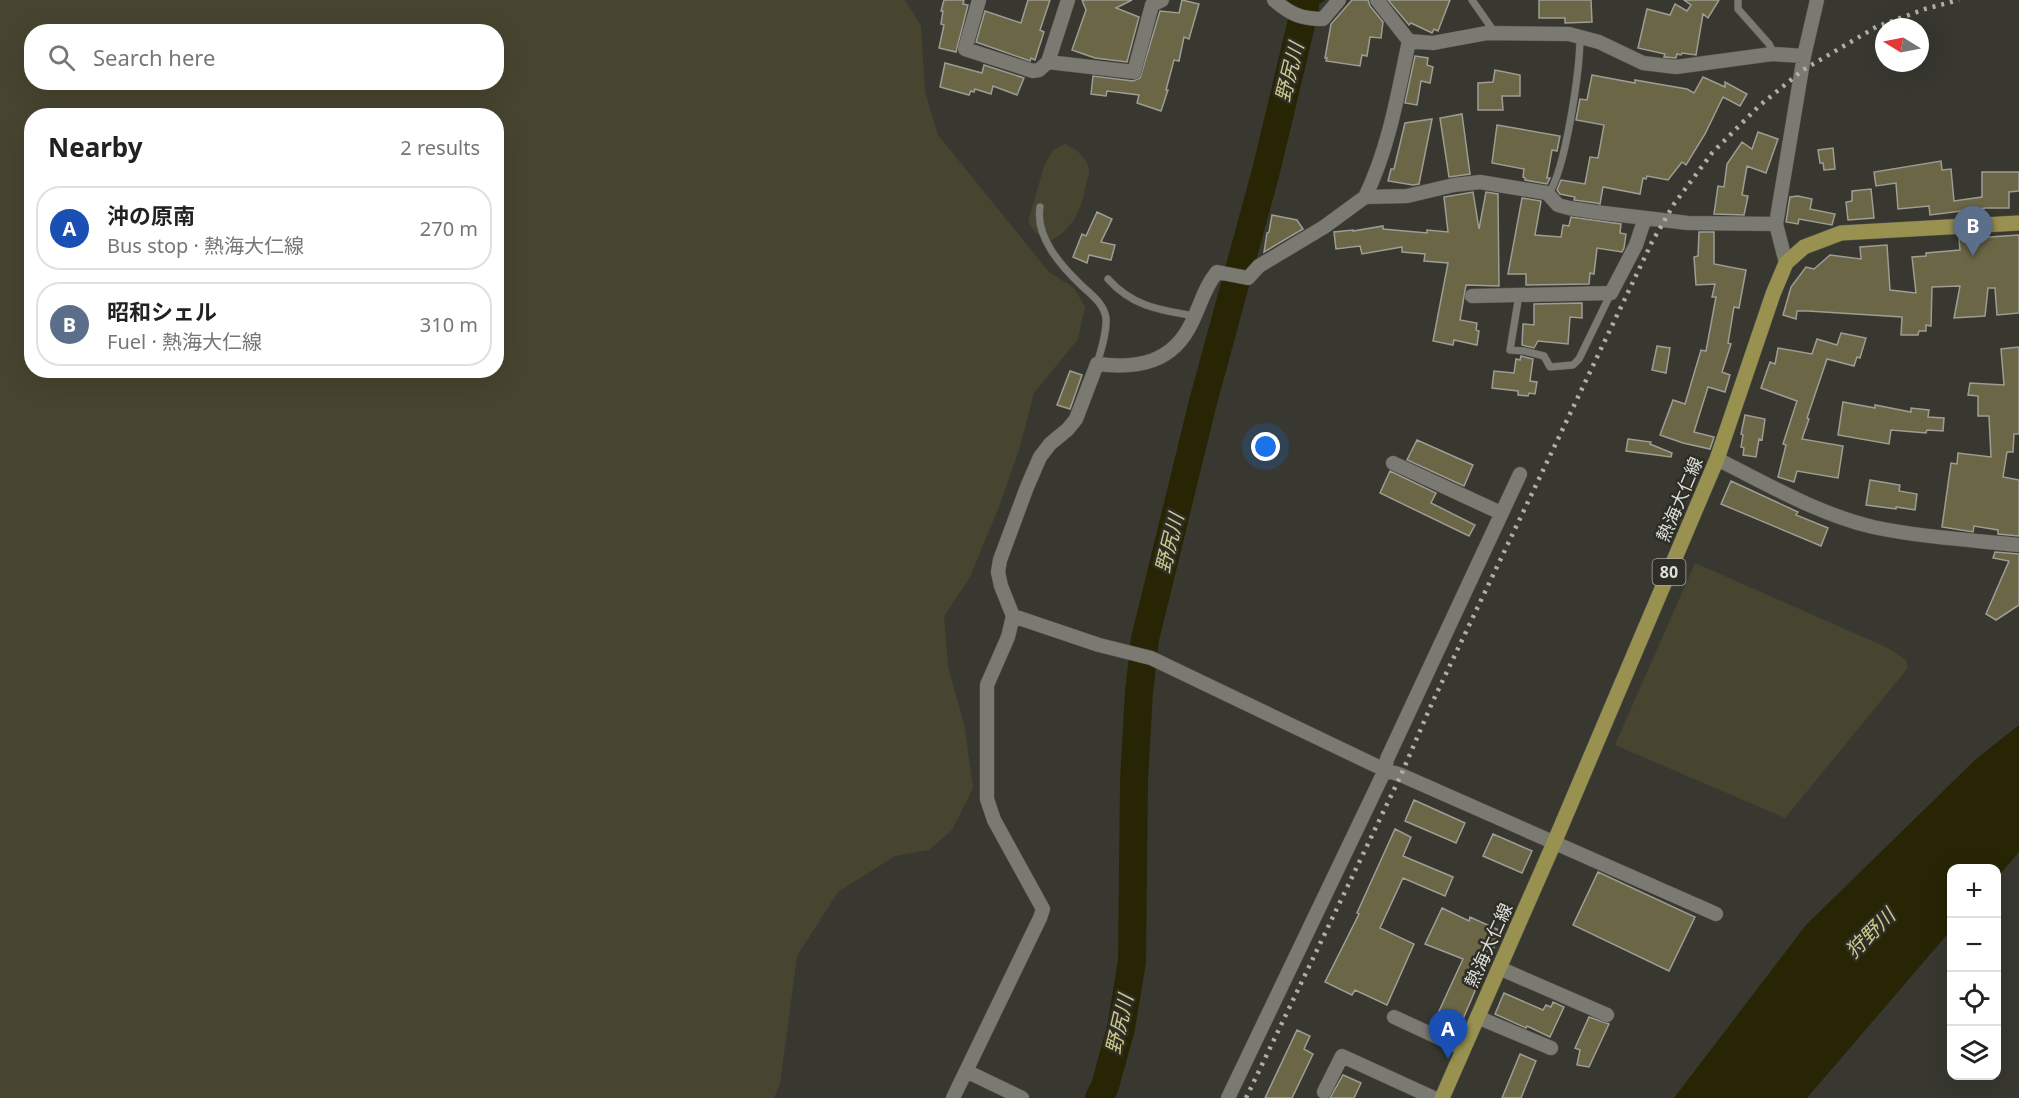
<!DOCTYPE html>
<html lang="en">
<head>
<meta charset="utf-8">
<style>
  :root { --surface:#fff; --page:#f2f2f2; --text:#222; --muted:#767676; --line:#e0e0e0; --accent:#111827 }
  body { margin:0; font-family:"Noto Sans","Noto Sans JP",sans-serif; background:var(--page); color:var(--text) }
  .controls { position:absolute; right:18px; bottom:18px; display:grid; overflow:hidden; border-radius:12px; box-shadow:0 6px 24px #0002 }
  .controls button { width:54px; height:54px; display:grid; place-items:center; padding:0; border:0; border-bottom:2px solid var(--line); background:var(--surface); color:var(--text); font:30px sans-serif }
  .compass { position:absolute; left:1875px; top:18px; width:54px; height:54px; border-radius:50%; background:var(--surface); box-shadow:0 6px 24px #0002; rotate:280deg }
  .you { position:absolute; left:1266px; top:447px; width:21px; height:21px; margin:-15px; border:4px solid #fff; border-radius:50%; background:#1a73e8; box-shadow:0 0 0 9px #1a73e833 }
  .badge { display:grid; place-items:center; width:39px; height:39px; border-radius:50%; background:var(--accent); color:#fff; font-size:20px; font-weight:700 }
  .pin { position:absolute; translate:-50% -50px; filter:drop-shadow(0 2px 3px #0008) }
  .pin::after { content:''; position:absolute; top:32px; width:21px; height:18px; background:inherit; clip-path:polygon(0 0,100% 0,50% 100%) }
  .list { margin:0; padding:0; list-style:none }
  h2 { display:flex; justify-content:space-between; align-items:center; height:78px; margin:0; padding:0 24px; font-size:26px }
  h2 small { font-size:20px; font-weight:400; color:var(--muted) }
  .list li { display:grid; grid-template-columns:39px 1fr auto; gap:18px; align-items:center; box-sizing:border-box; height:84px; margin:0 12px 12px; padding:0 12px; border:2px solid var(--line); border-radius:24px }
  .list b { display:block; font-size:22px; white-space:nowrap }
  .list p { margin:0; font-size:20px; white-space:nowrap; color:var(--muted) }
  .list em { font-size:20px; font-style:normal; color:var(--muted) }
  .icon { flex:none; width:33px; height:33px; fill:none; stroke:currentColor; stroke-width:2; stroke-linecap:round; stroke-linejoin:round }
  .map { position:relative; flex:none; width:2019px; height:1098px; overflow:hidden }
  .search { position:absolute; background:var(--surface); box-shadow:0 6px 24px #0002; left:24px; top:24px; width:480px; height:66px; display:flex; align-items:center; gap:15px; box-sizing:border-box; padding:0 21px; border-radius:24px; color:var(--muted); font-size:22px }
  .panel { position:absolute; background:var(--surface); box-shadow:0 6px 24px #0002; left:24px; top:108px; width:480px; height:270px; border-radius:24px }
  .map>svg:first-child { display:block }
</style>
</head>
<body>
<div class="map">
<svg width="2019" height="1098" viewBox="0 0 2019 1098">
  <rect width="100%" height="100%" fill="#383831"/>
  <path fill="#474530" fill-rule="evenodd" d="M0,0H905L921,26L925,92L938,135L1049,272L1074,288L1085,307L1078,339L1034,393L1019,450L999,507L970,577L944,616L948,667L964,724L973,788L952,830L929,850L895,856L838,892L797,956L780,1084L774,1098H0ZM32,32H496V82H32ZM32,116H496V370H32Z
    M1065,144C1075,149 1089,158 1089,171C1089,176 1086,184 1085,189C1080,212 1072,230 1050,241L1036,233L1028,222L1044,166L1053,150Z
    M1695,563L1888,648L1906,660L1908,667L1903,674L1785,818L1615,745Z"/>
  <path fill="#282504" d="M2019,725V852L1997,878L1996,868H1952L1951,930L1807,1098H1674L1806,925L1976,759Z"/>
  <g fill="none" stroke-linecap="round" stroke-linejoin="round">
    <path stroke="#282504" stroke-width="4.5" d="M1305,8L1322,0"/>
    <path stroke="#282504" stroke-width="28" d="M1099,1098L1105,1086L1121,1028L1132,961L1134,780L1139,692L1145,639L1203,402L1266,171L1305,8L1298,0"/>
  </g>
  <path fill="#6b6746" stroke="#9d9d95" stroke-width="1.5" d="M944,0H964L963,4L968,5L956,52L939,48L944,25L941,24L943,11H941Z
    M1028,0H1050L1040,30L1044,32L1035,60L1031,58L1030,61L976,42L985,11L1021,23Z
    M1082,0H1132L1116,8L1139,17L1127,62L1095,58L1072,50L1086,10Z
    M1182,0L1199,4L1189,39L1184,37L1179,61L1174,60L1166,90H1168L1161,111L1137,103L1139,95L1107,91L1106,96L1091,94L1093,76L1133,81L1140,78L1160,11L1179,13Z
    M1352,0H1368L1370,6L1383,22L1381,38L1370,37L1367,56L1362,55L1360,66L1326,61L1327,58H1325L1331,24Z
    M1388,0H1450L1438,31L1434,29L1432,33L1411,23L1409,25Z
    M1539,0H1591L1592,22L1565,23V18H1539Z
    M1684,0H1719L1708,18L1703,14L1696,55L1682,53L1681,55L1677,54L1676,58L1664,57L1665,54L1638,48L1647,9L1670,15L1675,4L1687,11L1691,5Z
    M1415,56L1428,58L1427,65L1433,67L1430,83L1421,81L1417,105L1405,103Z
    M945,63L982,73L984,65L1024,78L1017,95L993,86L991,94L975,89L974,92L971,91L969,95L940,87Z
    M1495,70L1520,75V96H1502L1503,110H1478V83L1493,82Z
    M1592,75L1635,83V80L1658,84L1687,89L1694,93L1703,77L1725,87V82L1747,94L1740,106L1723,97L1705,134L1686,165L1682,162L1668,180L1647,176L1646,179L1643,178L1640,194L1603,187L1600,204L1596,203L1574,200L1575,197L1560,194L1557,190L1561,180L1585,184L1590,157L1598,158L1604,125L1576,120L1580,99L1587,100Z
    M1462,114L1470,174L1449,177L1440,118Z
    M1432,119L1419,184L1413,185L1388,181L1391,169H1394L1405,123Z
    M1497,125L1560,136L1557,151L1552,150L1547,178H1550L1547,184L1525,180V178L1523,177L1524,169L1492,163Z
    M1758,132L1778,139L1766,173L1747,166L1742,195L1748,196L1744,215L1714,214L1718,186L1724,187L1727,164L1742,142L1752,149Z
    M1833,148L1835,169L1824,170L1823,163H1820L1818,150Z
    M1941,161L1942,170L1951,169L1954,201L1982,197V172H2019V191L2009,192V208H1986L1930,215L1929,206L1898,209L1896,183L1876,186L1874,172Z
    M1871,189L1874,218L1848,220L1846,202L1852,201V191Z
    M1473,192L1479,229L1486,192L1498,194L1499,286L1466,285L1460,320L1477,323L1476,330L1479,331L1477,345L1454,340L1453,345L1433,341L1448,263L1424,261L1425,254L1402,252V247L1362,254L1360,246L1336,249L1334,232L1353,230V231L1383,226V229L1427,233V230L1448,232L1444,197Z
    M1798,196L1812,199L1810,209L1835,214L1832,225L1799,219L1798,224L1786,222L1790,197Z
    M1522,198L1541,201L1535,235L1561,237L1563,225L1569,226L1571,217L1621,224L1620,233L1626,234L1624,248L1622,252L1597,248L1594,274L1590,273L1589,284L1526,285V274H1508Z
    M1097,212L1112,219L1101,242L1115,245L1111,260L1089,255L1087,263L1073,257L1082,234L1086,236Z
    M1272,215L1297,220L1303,229L1264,252L1267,233L1269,232Z
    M1699,232H1714V264L1746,270L1739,308L1734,307L1728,343L1731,344L1722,372L1730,375L1725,392L1708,387L1694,432L1714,437L1710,449L1683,443L1660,435L1673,400L1685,404L1701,350L1706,351L1716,297H1712L1715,284L1696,285L1694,257L1698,256Z
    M2019,235V313L1997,315L1995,288H1988L1985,316L1954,318L1960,286L1932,287L1931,326L1926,325V331H1919L1918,335H1901L1902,317L1808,311H1797L1796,319L1783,315L1791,287L1806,267L1814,269L1830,255L1861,259L1860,247L1887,245L1890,290L1916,293L1912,257L1926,256V253L1960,250L1959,239Z
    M1582,303V318L1570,317L1568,344L1538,341L1534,348L1522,345L1523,324L1534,325V304Z
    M1841,333L1866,338L1860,358L1857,357L1854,366L1827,359L1807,418L1809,419L1802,439L1843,446L1838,478L1797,471L1794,482L1778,477L1786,445L1783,444L1797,401L1761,388L1770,362L1775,364L1778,348L1812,354L1817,339L1837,345Z
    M1657,346L1670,348L1666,373L1652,370Z
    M2019,347V434H2014L2013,452H2007L2003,477L2019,480V536L1998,534V530L1974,526L1973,532L1942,527L1951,463L1957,464L1958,453L1991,457L1989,416H1978V396L1968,395L1970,383L2004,385L2001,349Z
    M1521,356L1533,359L1530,381L1537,382L1535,394L1529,393L1528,396L1518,395V391L1492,388L1494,371L1514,373L1516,359L1520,360Z
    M1070,371L1082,375L1070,409L1057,405Z
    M1843,402L1875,408V405L1911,412V408L1929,410L1928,417L1944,418L1943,431L1927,430L1926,433L1891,430L1889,444L1838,435Z
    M1745,415L1765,419L1762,440L1759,439L1756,457L1743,455L1744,448L1741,447L1743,435L1741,434Z
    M1628,439L1651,442L1650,444L1672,453L1671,457L1626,451Z
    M1417,440L1473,465L1464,486L1407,460Z
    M1390,471L1436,493L1431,503L1475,525L1469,536L1380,493Z
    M1870,480L1900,485L1899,491L1917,494L1915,510L1896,507V509L1866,505Z
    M1731,481L1798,512L1796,515L1828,528L1821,546L1721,504Z
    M1995,552L2019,554V605L1996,620L1986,614L2009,561L1993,558Z
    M1414,800L1465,823L1456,843L1405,821Z
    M1395,829L1411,837L1403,856L1453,877L1445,896L1403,878L1380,928L1414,944L1387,1005L1355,990L1352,995L1325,982L1359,914L1357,913Z
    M1493,834L1532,851L1522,873L1483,856Z
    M1598,872L1695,917L1669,971L1573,925Z
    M1442,908L1469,921L1470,917L1501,931L1456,1035L1433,1024L1463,959L1425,944Z
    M1504,993L1543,1010L1546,1005L1551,1007L1553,1002L1564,1007L1550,1037L1527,1026L1526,1028L1495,1014Z
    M1589,1017L1609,1024L1589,1067L1577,1065L1580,1050L1575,1048Z
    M1297,1030L1310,1036L1304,1049L1313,1054L1292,1098H1265Z
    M1520,1054L1536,1061L1521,1098H1502Z
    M1343,1075L1361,1083L1354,1098H1330Z"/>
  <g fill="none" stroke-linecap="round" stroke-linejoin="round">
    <defs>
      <path id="lane" d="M1472,0L1495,33
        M1738,0V9L1769,44L1774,54
        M1548,195C1566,169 1580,69 1580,36
        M1040,207C1035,237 1061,266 1082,286C1092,295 1104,304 1106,318C1107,333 1101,350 1097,364
        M1108,279C1133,307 1160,310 1195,316
        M1519,295L1510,350L1524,351L1544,356L1550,367L1573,365L1579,359L1611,293"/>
      <path id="street" d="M979,0L965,49L1033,71L1039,70L1048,62L1068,0
        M1274,0C1290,14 1301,19 1323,19L1339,0
        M1377,0L1409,41L1433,43L1487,33L1569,34L1599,42L1643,63L1676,67L1772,54L1804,56
        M1048,62L1134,72L1152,5L1162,0
        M1365,197C1389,148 1398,93 1409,41
        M1786,263L1776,224L1804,56L1817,0
        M1472,296L1611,293L1636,245L1645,218
        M1717,459C1767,484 1818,514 1873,527C1920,537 1971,540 2019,545
        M1393,463L1501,513
        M1013,616L1099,645L1151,658L1385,770L1401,775L1716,914
        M1499,968L1607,1015
        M1394,1017L1463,1049
        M1477,1017L1551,1048
        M966,1071L1022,1098
        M1324,1092L1342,1056L1434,1098
        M953,1098L1040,918L1043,909L994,820L987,799V685L1008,637L1013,616L1001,586L998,572L1000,560L1027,487L1040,457L1050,444L1068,429L1076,419L1097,364C1138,369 1173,363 1192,322C1201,304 1204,288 1217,272L1248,278L1259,266L1324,227L1365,197L1407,196L1454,185L1480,182L1547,193L1558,205L1569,208L1595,212L1688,223L1776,224
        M1228,1098L1385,770L1387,759L1520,474"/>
      <path id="primary" d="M1442,1098L1554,843L1717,459L1773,294L1786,263L1804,247L1841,233L2019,223"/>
    </defs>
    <use href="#lane" stroke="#55544f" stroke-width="8"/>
    <use href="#street" stroke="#55544f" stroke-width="15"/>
    <use href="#primary" stroke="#55544f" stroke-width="16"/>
    <use href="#lane" stroke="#7a7972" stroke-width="7"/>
    <use href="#street" stroke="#7a7972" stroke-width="14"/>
    <use href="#primary" stroke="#98914f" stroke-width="15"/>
    <path stroke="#afafaa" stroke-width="4.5" stroke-dasharray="3 6" stroke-linecap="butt" d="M1246,1098L1401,775L1432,703L1652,242L1674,204L1712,153L1759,106L1803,70L1876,27L1925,9L1959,0"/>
  </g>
  <g text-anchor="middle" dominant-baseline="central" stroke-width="5" stroke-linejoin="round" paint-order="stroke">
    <rect fill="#2e2e27" stroke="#a9a9a4" stroke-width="1.5" x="1652.5" y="559" width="33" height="26" rx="4.5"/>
    <g font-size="16" font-weight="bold" fill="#dededa">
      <text x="1669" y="572">80</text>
    </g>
    <g font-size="18" fill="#dededa" stroke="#2e2e27">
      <text transform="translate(1679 499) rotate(-67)">熱海大仁線</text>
      <text transform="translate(1488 945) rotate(-66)">熱海大仁線</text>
    </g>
    <g font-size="20" font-style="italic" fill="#cec88b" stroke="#2e2e27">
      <text transform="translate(1289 72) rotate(-76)">野尻川</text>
      <text transform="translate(1169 543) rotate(-76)">野尻川</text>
      <text transform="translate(1870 933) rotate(-45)">狩野川</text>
      <text transform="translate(1119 1024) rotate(-77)">野尻川</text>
    </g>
  </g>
</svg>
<div class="controls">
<button>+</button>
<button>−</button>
<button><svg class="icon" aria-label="locate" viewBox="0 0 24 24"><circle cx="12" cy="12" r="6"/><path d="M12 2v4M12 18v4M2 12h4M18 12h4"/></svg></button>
<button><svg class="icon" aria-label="layers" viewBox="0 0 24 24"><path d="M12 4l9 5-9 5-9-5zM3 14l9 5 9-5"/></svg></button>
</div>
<svg class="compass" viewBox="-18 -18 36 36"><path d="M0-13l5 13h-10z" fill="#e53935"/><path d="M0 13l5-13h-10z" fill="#767676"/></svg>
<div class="you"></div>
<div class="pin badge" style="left:1448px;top:1059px;background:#1a4fb4">A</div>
<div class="pin badge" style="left:1973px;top:256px;background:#5c6f8a">B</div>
<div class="search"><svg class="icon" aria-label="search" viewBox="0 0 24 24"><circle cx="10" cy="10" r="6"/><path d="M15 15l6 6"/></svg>Search here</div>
<section class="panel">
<h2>Nearby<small>2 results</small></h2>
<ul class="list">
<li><span class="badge" style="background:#1a4fb4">A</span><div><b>沖の原南</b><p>Bus stop · 熱海大仁線</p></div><em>270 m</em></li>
<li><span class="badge" style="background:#5c6f8a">B</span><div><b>昭和シェル</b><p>Fuel · 熱海大仁線</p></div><em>310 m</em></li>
</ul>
</section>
</div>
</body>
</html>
